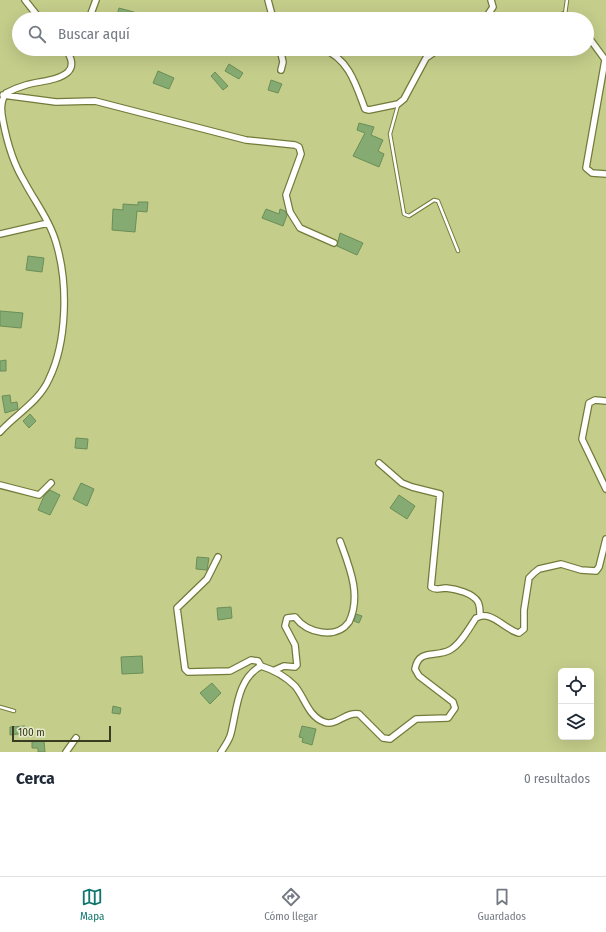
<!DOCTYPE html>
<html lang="es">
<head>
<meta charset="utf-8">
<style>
  :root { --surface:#fff; --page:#f2f2f3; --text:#1f2937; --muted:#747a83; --line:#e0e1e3; --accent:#0f766e }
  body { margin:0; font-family:"Fira Sans Condensed",sans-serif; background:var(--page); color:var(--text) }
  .controls { position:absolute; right:12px; bottom:12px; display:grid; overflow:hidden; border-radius:6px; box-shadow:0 4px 16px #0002 }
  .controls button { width:36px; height:36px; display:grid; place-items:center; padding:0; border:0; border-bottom:1px solid var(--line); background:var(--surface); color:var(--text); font:20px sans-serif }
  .scale { position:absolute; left:12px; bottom:10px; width:99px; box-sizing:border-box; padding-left:4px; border:2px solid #383c20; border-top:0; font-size:11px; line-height:14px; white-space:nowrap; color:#383c20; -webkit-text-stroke:3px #e5eac9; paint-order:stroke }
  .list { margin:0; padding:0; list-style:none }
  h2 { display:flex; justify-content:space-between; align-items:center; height:52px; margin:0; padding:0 16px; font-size:17px }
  h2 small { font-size:13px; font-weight:400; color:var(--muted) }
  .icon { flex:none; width:22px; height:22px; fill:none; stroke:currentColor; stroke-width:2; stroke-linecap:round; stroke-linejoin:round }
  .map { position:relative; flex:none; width:606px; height:752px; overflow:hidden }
  .search { position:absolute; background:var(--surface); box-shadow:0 4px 16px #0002; left:12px; right:12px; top:12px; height:44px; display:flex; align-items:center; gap:10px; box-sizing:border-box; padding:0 14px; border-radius:22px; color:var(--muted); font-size:15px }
  .sheet { height:124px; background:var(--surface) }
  nav { display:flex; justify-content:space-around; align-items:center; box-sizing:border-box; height:56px; border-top:1px solid var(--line); background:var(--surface); font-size:11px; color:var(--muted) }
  nav a { display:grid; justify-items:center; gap:2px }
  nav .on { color:var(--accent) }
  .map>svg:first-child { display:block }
</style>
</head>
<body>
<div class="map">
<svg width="606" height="752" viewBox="0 0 606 752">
  <rect width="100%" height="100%" fill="#c4cd8a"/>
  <path fill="#86ab72" stroke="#6b8e57" d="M119,8L141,14L139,19H116Z
    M229,64L243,73L239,79L225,71Z
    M158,71L174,78L169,89L153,83Z
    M215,72L228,86L223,90L211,76Z
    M271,80L282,84L278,93L268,90Z
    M359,123L374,127L371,135L383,140L378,151L384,154L379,167L353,156L365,133L357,130Z
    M138,202H148L147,212L137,211L135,232L112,230L113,209L123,210V204L138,205Z
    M266,209L279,214L280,209L285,211L287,215L283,226L262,218Z
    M340,233L363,243L357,255L337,246Z
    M28,256L44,258L42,272L26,270Z
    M0,311L23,313L21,328L0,326Z
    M6,360V371H0V361Z
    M10,395L11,403L17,402L18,409L5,413L2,396Z
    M30,414L36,421L29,428L23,421Z
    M76,438L88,439L87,449L75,448Z
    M81,483L94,489L87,506L73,499Z
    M50,490L60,495L50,515L38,510L44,496Z
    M399,495L415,506L407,519L390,508Z
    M197,557L209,558L207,570L196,569Z
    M231,607L232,618L218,620L217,608Z
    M356,614L362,616L359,623L354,621Z
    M142,656L143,673L122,674L121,657Z
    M212,683L221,693L210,704L200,693Z
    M113,706L121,708L120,714L112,713Z
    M25,726L26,733L10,735V727Z
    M302,726L316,729L312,745L302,742L303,738L299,737Z
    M44,741L45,752H38V748H32V742Z"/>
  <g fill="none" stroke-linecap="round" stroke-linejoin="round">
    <defs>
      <path id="service" d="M565,14L567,0
        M398,105L390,134L404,214L409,216L434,200L438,201L458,251
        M0,707L14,711"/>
      <path id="minor" d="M25,0L40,19
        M268,0L273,19
        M89,19L96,0
        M485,19L493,7L491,0
        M507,19L518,16L524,19
        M553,19L564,15L571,19
        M587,35L606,61
        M280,49L283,62L281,70
        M323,49C349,59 356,85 365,109L369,110L398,104L404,99L426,58L439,49
        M605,60L586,168L592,173L606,174
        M3,95L56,102L95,101L246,140L295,145L299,147L301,154L286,195L290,212L300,228L334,243
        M0,234L48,223
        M606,401L595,400L589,403L582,439L606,489
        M0,432C16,414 39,402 49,379C67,342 68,285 57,246C51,222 35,202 24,181C13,163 7,142 3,121C1,111 0,102 6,93C12,90 19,87 26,85C39,81 58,81 68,72C75,65 70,56 66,49
        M379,463L402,483L412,487L440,494L431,587C436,591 440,588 446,588C456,589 473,593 478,602C480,606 480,611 480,615
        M0,485L39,495L51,483
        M218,557L207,579L177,608L185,669L188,672L230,671L251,660L258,661L261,666
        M275,670L284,666L295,667L297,665L295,645L285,626L287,618L295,617C307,633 336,640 349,622C362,595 349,566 340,541
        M66,752L76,738
        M221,752C225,746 230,739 231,733C237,710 237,679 261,666C274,670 285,676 295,686C305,698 308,716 324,722C336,727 346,711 359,714L383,738L390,739L416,719L448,718L455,708L453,702L419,676L415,669C419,648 435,658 450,650C461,644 469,628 476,618C491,609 505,630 519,633L524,629V610L529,578L534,573L539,569L561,564L581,570L596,571L599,567L606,539"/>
    </defs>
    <use href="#service" stroke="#737b3a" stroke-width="4.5"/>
    <use href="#minor" stroke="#737b3a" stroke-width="8"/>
    <use href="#service" stroke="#fff" stroke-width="2.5"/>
    <use href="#minor" stroke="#fff" stroke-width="5.5"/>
  </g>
</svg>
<div class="controls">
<button><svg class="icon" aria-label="locate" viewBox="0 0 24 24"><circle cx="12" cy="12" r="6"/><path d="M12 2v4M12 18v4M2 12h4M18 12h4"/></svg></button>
<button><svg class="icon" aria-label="layers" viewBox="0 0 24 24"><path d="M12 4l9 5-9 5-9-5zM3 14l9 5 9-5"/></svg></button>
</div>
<div class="scale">100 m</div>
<div class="search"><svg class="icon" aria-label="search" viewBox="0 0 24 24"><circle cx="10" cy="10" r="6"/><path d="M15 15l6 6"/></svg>Buscar aquí</div>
</div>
<section class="sheet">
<h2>Cerca<small>0 resultados</small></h2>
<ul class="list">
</ul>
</section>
<nav>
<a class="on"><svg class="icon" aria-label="map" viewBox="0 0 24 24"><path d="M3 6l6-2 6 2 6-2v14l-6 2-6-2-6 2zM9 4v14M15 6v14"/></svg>Mapa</a>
<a><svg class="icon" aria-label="directions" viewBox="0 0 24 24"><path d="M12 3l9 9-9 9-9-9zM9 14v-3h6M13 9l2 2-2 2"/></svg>Cómo llegar</a>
<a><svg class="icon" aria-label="saved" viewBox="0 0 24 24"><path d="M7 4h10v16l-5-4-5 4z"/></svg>Guardados</a>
</nav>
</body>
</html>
